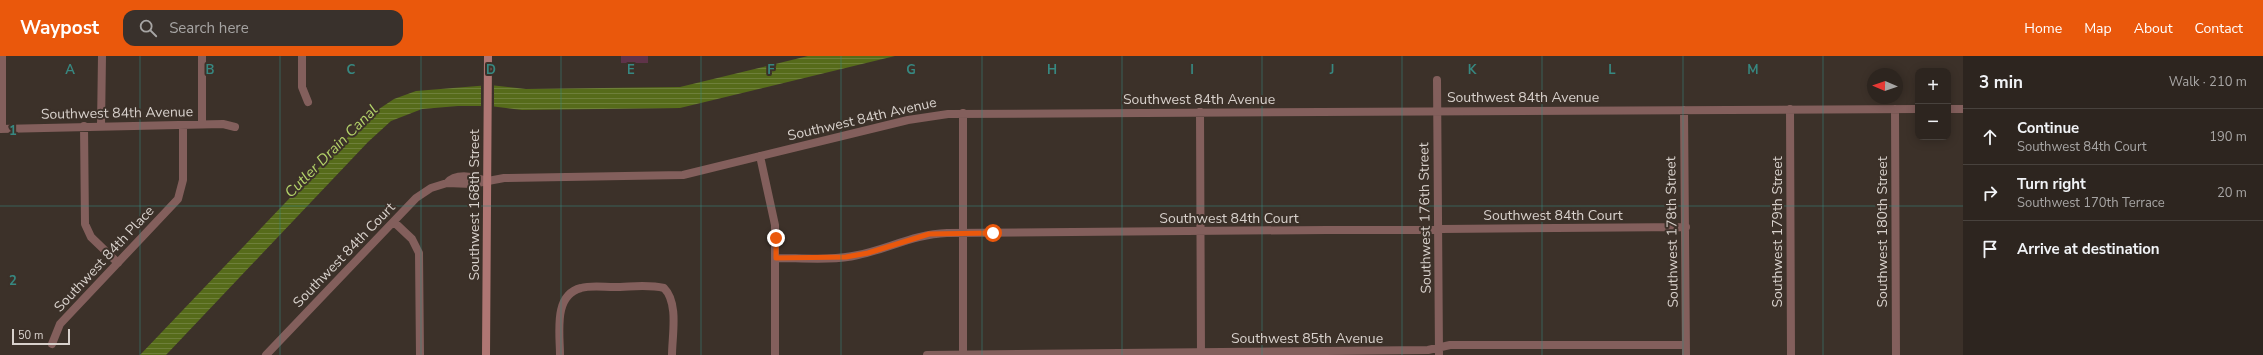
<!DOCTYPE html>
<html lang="en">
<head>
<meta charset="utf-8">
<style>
  :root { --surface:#2d251f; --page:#39312c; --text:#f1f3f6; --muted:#a7a5a4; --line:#48423d; --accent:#ea580c }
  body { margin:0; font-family:"Nunito Sans",sans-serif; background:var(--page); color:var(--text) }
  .controls { position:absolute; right:12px; top:12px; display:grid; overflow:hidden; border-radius:8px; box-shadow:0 2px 10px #0003 }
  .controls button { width:36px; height:36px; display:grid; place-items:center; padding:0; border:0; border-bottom:1px solid var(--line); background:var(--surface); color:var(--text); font:20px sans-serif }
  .compass { position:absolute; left:1867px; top:12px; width:36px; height:36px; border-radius:50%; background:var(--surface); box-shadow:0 2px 10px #0003; rotate:272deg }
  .scale { position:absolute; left:12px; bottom:10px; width:58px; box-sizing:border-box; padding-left:4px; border:2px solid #d8d1cc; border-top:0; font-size:11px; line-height:14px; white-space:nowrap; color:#d8d1cc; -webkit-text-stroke:3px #3c3129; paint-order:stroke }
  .stop { position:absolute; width:12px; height:12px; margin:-9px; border:3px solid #ea580c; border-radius:50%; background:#fff }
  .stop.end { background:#ea580c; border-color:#fff; box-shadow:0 1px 4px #0008 }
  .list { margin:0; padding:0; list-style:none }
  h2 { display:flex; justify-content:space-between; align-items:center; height:52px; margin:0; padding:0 16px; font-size:17px }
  h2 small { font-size:13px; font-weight:400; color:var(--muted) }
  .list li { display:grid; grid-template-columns:26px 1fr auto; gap:12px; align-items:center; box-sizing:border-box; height:56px; padding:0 16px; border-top:1px solid var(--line) }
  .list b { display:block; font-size:15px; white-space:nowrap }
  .list p { margin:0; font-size:13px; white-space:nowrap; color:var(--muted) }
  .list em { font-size:13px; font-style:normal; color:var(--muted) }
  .icon { flex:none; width:22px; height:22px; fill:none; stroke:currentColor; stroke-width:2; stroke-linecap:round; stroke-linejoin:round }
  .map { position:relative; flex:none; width:1963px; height:299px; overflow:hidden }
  header { display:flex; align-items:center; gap:24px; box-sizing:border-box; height:56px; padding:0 20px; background:var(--accent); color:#fff }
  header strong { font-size:19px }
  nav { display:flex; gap:22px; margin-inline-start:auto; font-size:14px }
  .search { width:280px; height:36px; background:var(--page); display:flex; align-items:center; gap:10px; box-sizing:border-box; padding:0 14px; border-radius:12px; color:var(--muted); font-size:15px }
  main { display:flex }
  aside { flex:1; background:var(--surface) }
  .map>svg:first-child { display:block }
</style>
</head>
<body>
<header>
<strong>Waypost</strong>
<div class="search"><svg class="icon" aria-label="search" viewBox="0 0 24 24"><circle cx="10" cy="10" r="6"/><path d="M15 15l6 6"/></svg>Search here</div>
<nav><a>Home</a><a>Map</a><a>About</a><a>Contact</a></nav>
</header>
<main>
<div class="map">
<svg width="1963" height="299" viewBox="0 0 1963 299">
  <defs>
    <pattern id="water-rules" width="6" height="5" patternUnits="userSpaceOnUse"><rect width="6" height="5" fill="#566b1a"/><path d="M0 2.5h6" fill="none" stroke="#6e7f3a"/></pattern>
  </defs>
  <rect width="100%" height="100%" fill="#3c3129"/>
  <path fill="#5f3349" d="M621,0H648V7H621Z"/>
  <path fill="url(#water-rules)" d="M808,0H895L680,52L522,54L490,50H458L422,53L391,65L368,86L166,299H140L367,61L394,43L416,35L490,29L526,33L680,31Z"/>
  <path fill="#3c3129" d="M494,27V52H481V28Z"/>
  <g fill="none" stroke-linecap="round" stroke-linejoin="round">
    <path stroke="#835f5c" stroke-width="8" d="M302,0V31L308,46
      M1437,24L1439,299
      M1790,53L1791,299
      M1895,53L1896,299
      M1948,53H1963
      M1684,54L1686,299
      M1200,56L1201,299
      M202,68V0
      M84,70L85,168L91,181L118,207
      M101,70L102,0
      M0,73L223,68L235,71
      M2,73V0
      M760,100L775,169V299
      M447,127C456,116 476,121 487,125
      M394,166L412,183L419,197L420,299
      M775,202C802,202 832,205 858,199C888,193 915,178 947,177L1686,171
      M52,288L60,268L178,143L183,124V69
      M266,299L416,142L431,132L447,127L472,128L504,122L683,119L908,64L948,58L1918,53
      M560,299C560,277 553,239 581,232C591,229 604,231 614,231C630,231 648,228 664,232C679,247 672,280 672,299
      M927,299L1428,294L1450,289H1686
      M963,299V57"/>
    <path stroke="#af7673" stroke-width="8" d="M486,299L488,0"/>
  </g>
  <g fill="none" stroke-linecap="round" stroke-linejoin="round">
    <path stroke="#ea580c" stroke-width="5" d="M776,182V202L846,201L868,197L929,178L993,177"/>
  </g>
  <path fill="none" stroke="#378881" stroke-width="1" stroke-opacity="0.55" d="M140,0V299M280,0V299M421,0V299M561,0V299M701,0V299M841,0V299M982,0V299M1122,0V299M1262,0V299M1402,0V299M1542,0V299M1683,0V299M1823,0V299M0,150H1963"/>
  <g text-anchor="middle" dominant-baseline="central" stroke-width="4" stroke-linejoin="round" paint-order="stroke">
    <g font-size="14" fill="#d8d1cc" stroke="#3c3129">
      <text x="1523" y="41">Southwest 84th Avenue</text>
      <text x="1199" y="43">Southwest 84th Avenue</text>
      <text transform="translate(117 57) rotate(-1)">Southwest 84th Avenue</text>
      <text transform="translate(862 63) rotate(-13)">Southwest 84th Avenue</text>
      <text transform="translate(474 149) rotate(-90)">Southwest 168th Street</text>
      <text x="1553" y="159">Southwest 84th Court</text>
      <text x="1229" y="162">Southwest 84th Court</text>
      <text transform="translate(1425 162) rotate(-91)">Southwest 176th Street</text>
      <text transform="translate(1672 176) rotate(-91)">Southwest 178th Street</text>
      <text transform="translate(1777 176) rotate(-90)">Southwest 179th Street</text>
      <text transform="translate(1882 176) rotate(-90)">Southwest 180th Street</text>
      <text transform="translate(344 199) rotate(-46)">Southwest 84th Court</text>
      <text transform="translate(104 203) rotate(-47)">Southwest 84th Place</text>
      <text x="1307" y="282">Southwest 85th Avenue</text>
    </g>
    <g font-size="15" font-style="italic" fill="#b4d36a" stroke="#3c3129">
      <text transform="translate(331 95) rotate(-45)">Cutler Drain Canal</text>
    </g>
  </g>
  <g font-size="13" text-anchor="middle" font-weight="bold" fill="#378881" stroke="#3c3129" stroke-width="4" stroke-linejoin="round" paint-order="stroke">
    <text x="70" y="18">A</text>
    <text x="210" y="18">B</text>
    <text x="351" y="18">C</text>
    <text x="491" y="18">D</text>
    <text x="631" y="18">E</text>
    <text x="771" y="18">F</text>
    <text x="911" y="18">G</text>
    <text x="1052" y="18">H</text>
    <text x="1192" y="18">I</text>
    <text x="1332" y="18">J</text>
    <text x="1472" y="18">K</text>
    <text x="1612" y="18">L</text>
    <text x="1753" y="18">M</text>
    <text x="13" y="79">1</text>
    <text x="13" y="229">2</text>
  </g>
</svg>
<div class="controls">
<button>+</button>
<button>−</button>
</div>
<svg class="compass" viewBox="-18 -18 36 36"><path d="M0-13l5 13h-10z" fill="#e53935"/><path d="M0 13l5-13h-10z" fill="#a7a5a4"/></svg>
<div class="scale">50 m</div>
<div class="stop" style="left:993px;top:177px"></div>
<div class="stop end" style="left:776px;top:182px"></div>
</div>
<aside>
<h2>3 min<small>Walk · 210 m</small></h2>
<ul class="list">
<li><svg class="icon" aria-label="ahead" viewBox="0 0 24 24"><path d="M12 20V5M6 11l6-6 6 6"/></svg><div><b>Continue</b><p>Southwest 84th Court</p></div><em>190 m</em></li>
<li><svg class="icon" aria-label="right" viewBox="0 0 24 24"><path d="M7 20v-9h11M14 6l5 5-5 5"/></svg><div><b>Turn right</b><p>Southwest 170th Terrace</p></div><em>20 m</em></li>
<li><svg class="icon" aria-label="arrive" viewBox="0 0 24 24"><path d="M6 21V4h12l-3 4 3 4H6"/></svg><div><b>Arrive at destination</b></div></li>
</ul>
</aside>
</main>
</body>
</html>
